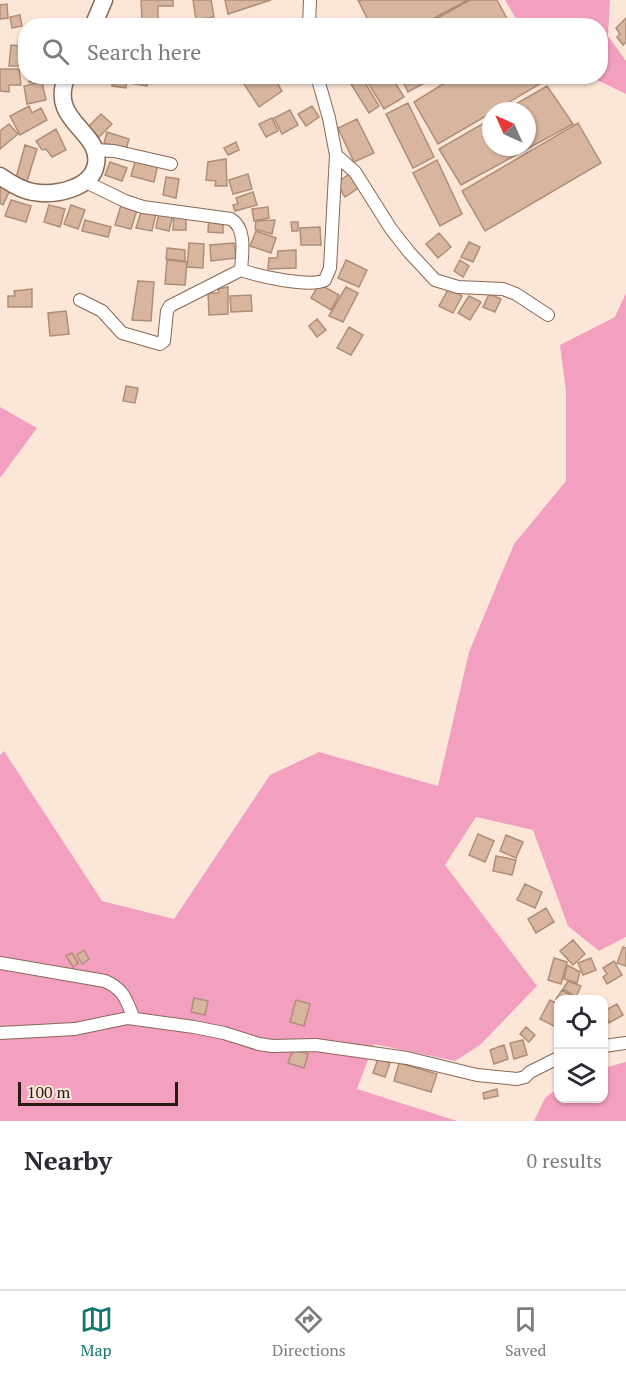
<!DOCTYPE html>
<html lang="en">
<head>
<meta charset="utf-8">
<style>
  :root { --surface:#fff; --page:#f7f7f7; --text:#2b2b33; --muted:#7c7c81; --line:#e1e1e2; --accent:#0f766e }
  body { margin:0; font-family:"PT Serif",serif; background:var(--page); color:var(--text) }
  .controls { position:absolute; right:18px; bottom:18px; display:grid; overflow:hidden; border-radius:12px; box-shadow:0 2px 4px #0004 }
  .controls button { width:54px; height:54px; display:grid; place-items:center; padding:0; border:0; border-bottom:2px solid var(--line); background:var(--surface); color:var(--text); font:30px sans-serif }
  .compass { position:absolute; left:482px; top:102px; width:54px; height:54px; border-radius:50%; background:var(--surface); box-shadow:0 2px 4px #0004; rotate:315deg }
  .scale { position:absolute; left:18px; bottom:15px; width:160px; box-sizing:border-box; padding-left:6px; border:3px solid #251910; border-top:0; font-size:16px; line-height:21px; white-space:nowrap; color:#251910; -webkit-text-stroke:4px #fce6d8; paint-order:stroke }
  .list { margin:0; padding:0; list-style:none }
  h2 { display:flex; justify-content:space-between; align-items:center; height:78px; margin:0; padding:0 24px; font-size:26px }
  h2 small { font-size:20px; font-weight:400; color:var(--muted) }
  .icon { flex:none; width:33px; height:33px; fill:none; stroke:currentColor; stroke-width:2; stroke-linecap:round; stroke-linejoin:round }
  .map { position:relative; flex:none; width:626px; height:1121px; overflow:hidden }
  .search { position:absolute; background:var(--surface); box-shadow:0 2px 4px #0004; left:18px; right:18px; top:18px; height:66px; display:flex; align-items:center; gap:15px; box-sizing:border-box; padding:0 21px; border-radius:24px; color:var(--muted); font-size:22px }
  .sheet { height:168px; background:var(--surface) }
  nav { display:flex; justify-content:space-around; align-items:center; box-sizing:border-box; height:84px; border-top:2px solid var(--line); background:var(--surface); font-size:16px; color:var(--muted) }
  nav a { display:grid; justify-items:center; gap:3px }
  nav .on { color:var(--accent) }
  .map>svg:first-child { display:block }
</style>
</head>
<body>
<div class="map">
<svg width="626" height="1121" viewBox="0 0 626 1121">
  <rect width="100%" height="100%" fill="#fce6d8"/>
  <path fill="#f39fc0" d="M505,0H610L608,36L626,61V94L591,77L600,76V26L525,25L515,17Z
    M626,293V937L599,951L568,926L533,830L476,817L445,865L537,986L480,1045L455,1061L374,1044L357,1089L457,1121H0V755L4,751L102,901L174,919L270,775L319,752L438,786L469,652L514,544L566,481V391L560,345L615,317Z
    M0,407L37,428L0,478Z
    M626,1062V1121H534L545,1098L558,1088V1098H604V1068Z"/>
  <path fill="#d8b59f" stroke="#af8e78" stroke-width="1.5" d="M141,0H173V6H158V19H142Z
    M193,0H211L214,17L196,20Z
    M225,0H271L228,14Z
    M358,0H468L419,26H371Z
    M470,0H497L511,26H423Z
    M7,4L8,18L0,19V5Z
    M20,15L22,26L12,28L10,17Z
    M626,18V42L623,45L617,37L620,34L616,28Z
    M11,45L20,46L19,66H9Z
    M0,69H19L21,85H9V92L0,91Z
    M30,76H48V82H29Z
    M113,76H128L126,88L112,86Z
    M130,76H148L147,86L129,83Z
    M256,76H273L282,91L259,107L244,84Z
    M346,76H361L379,106L369,113Z
    M364,76H391L404,97L384,109Z
    M400,76H437L408,92Z
    M456,76H549L550,78L494,111H491V113L438,144L414,102Z
    M42,82L46,100L27,104L24,86Z
    M547,86L573,124L461,185L439,149L491,119V147H527V111H504Z
    M408,103L434,157L413,168L386,114Z
    M29,106L32,113L41,108L47,120L20,135L10,116Z
    M312,106L319,117L306,126L298,114Z
    M290,110L298,125L282,134L274,118Z
    M101,114L112,124L99,137L88,127Z
    M272,118L278,131L266,137L259,124Z
    M357,119L374,153L354,162L338,128Z
    M578,123L601,163L485,231L462,191Z
    M9,124L18,134L0,149V131Z
    M56,129L66,150L52,157L46,149L42,150L36,141Z
    M107,132L129,139L126,150L104,143Z
    M236,142L239,150L228,155L224,148Z
    M25,145L37,149L27,181L16,178Z
    M136,158L158,164L154,182L131,176Z
    M226,159L227,186H215L216,181L206,180L208,162Z
    M437,160L462,214L440,226L413,173Z
    M110,162L127,168L122,181L105,175Z
    M351,173L360,187L345,197L336,183Z
    M248,174L252,189L233,194L229,180Z
    M166,177L179,179L176,198L163,195Z
    M0,185L10,190L3,205L0,203Z
    M253,192L257,205L235,211L233,205L238,204L236,198Z
    M11,200L31,206L26,222L5,216Z
    M122,202L138,207L131,229L115,225Z
    M49,205L65,209L60,227L44,222Z
    M71,205L85,210L78,229L64,224Z
    M268,207L269,218L254,221L252,209Z
    M142,209L156,213L152,231L136,228Z
    M159,212L173,215L169,231L156,228Z
    M174,215L186,216V230H173Z
    M209,217L223,218V233L208,232Z
    M85,220L111,227L108,237L82,231Z
    M275,220L272,234L255,229L256,221Z
    M291,222H298V231H292Z
    M320,227L321,245H301L300,228Z
    M256,231L276,238L271,253L250,246Z
    M439,233L451,247L438,258L426,244Z
    M469,242L480,247L473,262L461,257Z
    M189,243L204,244L203,268L187,267Z
    M234,243L236,258L211,261L210,245Z
    M167,248L185,250V261L166,259Z
    M296,250V268L268,269L269,258H277L278,251Z
    M167,260L187,262L185,285L165,284Z
    M346,260L367,270L359,287L338,278Z
    M460,260L469,266L463,277L454,271Z
    M138,281L154,282L151,321L132,320Z
    M319,284L339,295L331,310L311,298Z
    M228,287V314L209,315L208,293H219L218,289Z
    M346,287L358,293L343,322L329,316Z
    M449,288L462,296L453,313L439,306Z
    M32,289V307H8V296H15L14,291Z
    M489,294L501,299L495,312L483,307Z
    M251,295L252,311L231,312L230,296Z
    M469,296L481,302L470,320L458,313Z
    M66,311L69,334L50,336L48,313Z
    M317,319L326,330L317,337L309,326Z
    M349,327L363,335L351,355L337,348Z
    M126,386L138,388L135,403L123,401Z
    M478,834L494,841L485,862L469,855Z
    M506,835L523,842L516,858L500,851Z
    M496,856L516,860L512,875L493,871Z
    M525,884L542,892L535,908L517,900Z
    M546,908L554,922L536,933L528,919Z
    M573,940L585,954L573,965L560,951Z
    M623,947L626,948V966L617,963Z
    M84,950L89,959L82,964L77,955Z
    M72,953L78,963L73,967L66,956Z
    M554,958L567,962L561,984L548,980Z
    M591,958L596,970L583,975L578,963Z
    M614,961L622,975L607,984L603,977L607,974L603,968Z
    M567,965L580,972L577,983L564,979Z
    M568,981L581,986L576,997L563,989Z
    M562,990L575,998L574,1000L558,1001L556,999Z
    M194,998L208,1001L205,1015L191,1012Z
    M296,1000L310,1004L304,1026L290,1022Z
    M550,1000L558,1004V1017L554,1026L540,1019Z
    M617,1004L623,1015L609,1023L604,1011Z
    M526,1027L535,1035L529,1042L520,1034Z
    M523,1040L527,1055L514,1059L510,1043Z
    M504,1045L508,1059L494,1064L490,1050Z
    M293,1050L308,1054L304,1068L288,1063Z
    M378,1059L390,1063L385,1077L373,1073Z
    M399,1063L437,1074L431,1092L394,1081Z
    M497,1089L498,1096L484,1099L483,1093Z"/>
  <g fill="none" stroke-linecap="round" stroke-linejoin="round">
    <defs>
      <path id="minor" d="M309,26L310,0
        M94,150L114,151L171,164
        M336,155L355,172L391,229L409,252L435,280L458,287L503,289L516,294L548,315
        M86,182L125,201L143,207L231,219C247,229 242,254 241,270
        M80,300L102,311L122,333L160,344L164,341L167,311L170,306L241,270C258,276 310,288 325,280L330,268L336,155L329,118L317,76
        M0,963L105,981C125,990 126,1000 134,1019
        M0,1033L75,1029L128,1018L194,1027L224,1033L259,1044L272,1046L316,1045L407,1058L477,1075L517,1079L525,1077L530,1072L558,1058
        M604,1046L626,1043"/>
      <path id="secondary" d="M93,26L104,0
        M0,176C10,183 21,190 33,192C54,196 92,189 96,164C102,131 47,121 67,76"/>
    </defs>
    <use href="#minor" stroke="#886854" stroke-width="14"/>
    <use href="#secondary" stroke="#886854" stroke-width="19"/>
    <use href="#minor" stroke="#fff" stroke-width="12"/>
    <use href="#secondary" stroke="#fff" stroke-width="16"/>
  </g>
</svg>
<div class="controls">
<button><svg class="icon" aria-label="locate" viewBox="0 0 24 24"><circle cx="12" cy="12" r="6"/><path d="M12 2v4M12 18v4M2 12h4M18 12h4"/></svg></button>
<button><svg class="icon" aria-label="layers" viewBox="0 0 24 24"><path d="M12 4l9 5-9 5-9-5zM3 14l9 5 9-5"/></svg></button>
</div>
<svg class="compass" viewBox="-18 -18 36 36"><path d="M0-13l5 13h-10z" fill="#e53935"/><path d="M0 13l5-13h-10z" fill="#7c7c81"/></svg>
<div class="scale">100 m</div>
<div class="search"><svg class="icon" aria-label="search" viewBox="0 0 24 24"><circle cx="10" cy="10" r="6"/><path d="M15 15l6 6"/></svg>Search here</div>
</div>
<section class="sheet">
<h2>Nearby<small>0 results</small></h2>
<ul class="list">
</ul>
</section>
<nav>
<a class="on"><svg class="icon" aria-label="map" viewBox="0 0 24 24"><path d="M3 6l6-2 6 2 6-2v14l-6 2-6-2-6 2zM9 4v14M15 6v14"/></svg>Map</a>
<a><svg class="icon" aria-label="directions" viewBox="0 0 24 24"><path d="M12 3l9 9-9 9-9-9zM9 14v-3h6M13 9l2 2-2 2"/></svg>Directions</a>
<a><svg class="icon" aria-label="saved" viewBox="0 0 24 24"><path d="M7 4h10v16l-5-4-5 4z"/></svg>Saved</a>
</nav>
</body>
</html>
